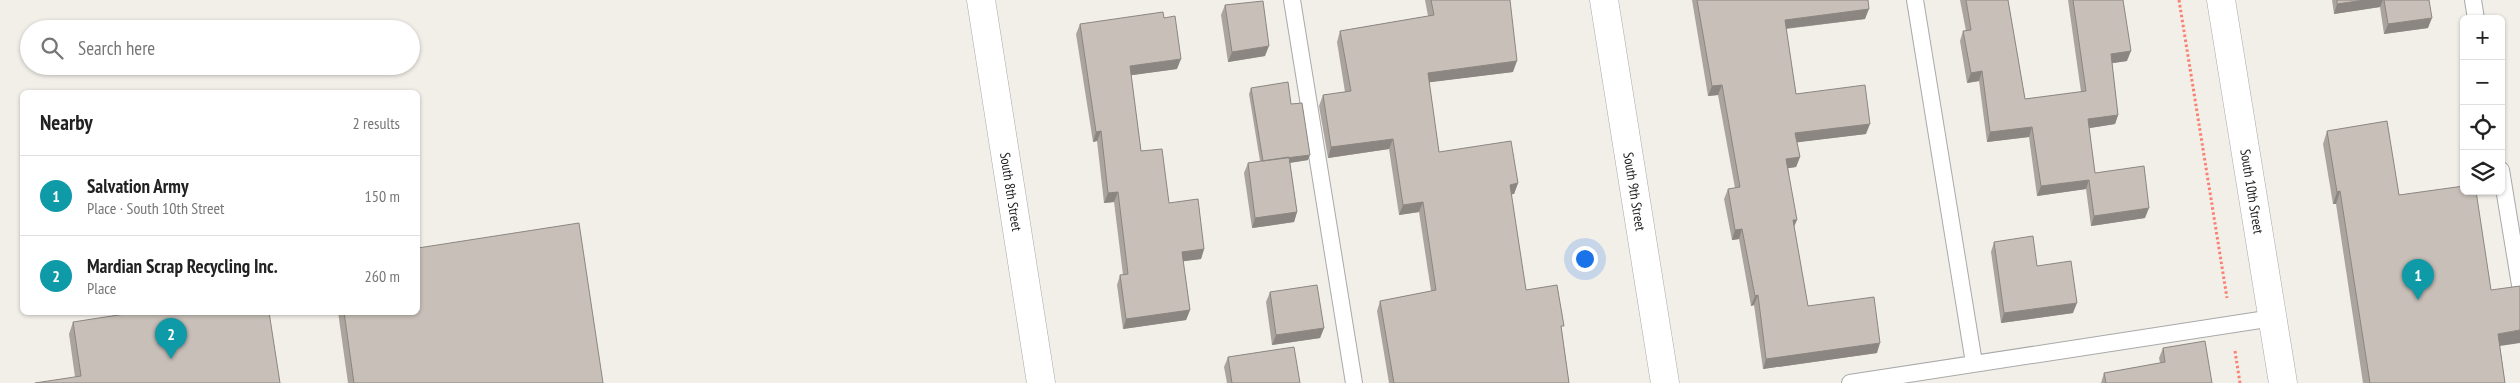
<!DOCTYPE html>
<html lang="en">
<head>
<meta charset="utf-8">
<style>
  :root { --surface:#fff; --page:#f6f6f6; --text:#222; --muted:#767676; --line:#e0e0e0; --accent:#d40000 }
  body { margin:0; font-family:"PT Sans Narrow",sans-serif; background:var(--page); color:var(--text) }
  .controls { position:absolute; right:15px; top:15px; display:grid; overflow:hidden; border-radius:8px; box-shadow:0 1px 4px #0004 }
  .controls button { width:45px; height:45px; display:grid; place-items:center; padding:0; border:0; border-bottom:1px solid var(--line); background:var(--surface); color:var(--text); font:25px sans-serif }
  .you { position:absolute; left:1584px; top:258px; width:18px; height:18px; margin:-12px; border:4px solid #fff; border-radius:50%; background:#1a73e8; box-shadow:0 0 0 8px #1a73e833 }
  .badge { display:grid; place-items:center; width:32px; height:32px; border-radius:50%; background:var(--accent); color:#fff; font-size:16px; font-weight:700 }
  .pin { position:absolute; translate:-50% -41px; filter:drop-shadow(0 1px 2px #0008) }
  .pin::after { content:''; position:absolute; top:26px; width:18px; height:15px; background:inherit; clip-path:polygon(0 0,100% 0,50% 100%) }
  .list { margin:0; padding:0; list-style:none }
  h2 { display:flex; justify-content:space-between; align-items:center; height:65px; margin:0; padding:0 20px; font-size:21px }
  h2 small { font-size:16px; font-weight:400; color:var(--muted) }
  .list li { display:grid; grid-template-columns:32px 1fr auto; gap:15px; align-items:center; box-sizing:border-box; height:80px; padding:0 20px; border-top:1px solid var(--line) }
  .list b { display:block; font-size:19px; white-space:nowrap }
  .list p { margin:0; font-size:16px; white-space:nowrap; color:var(--muted) }
  .list em { font-size:16px; font-style:normal; color:var(--muted) }
  .icon { flex:none; width:28px; height:28px; fill:none; stroke:currentColor; stroke-width:2; stroke-linecap:round; stroke-linejoin:round }
  .map { position:relative; flex:none; width:2520px; height:383px; overflow:hidden }
  .search { position:absolute; background:var(--surface); box-shadow:0 1px 4px #0004; left:20px; top:20px; width:400px; height:55px; display:flex; align-items:center; gap:12px; box-sizing:border-box; padding:0 18px; border-radius:28px; color:var(--muted); font-size:19px }
  .panel { position:absolute; background:var(--surface); box-shadow:0 1px 4px #0004; left:20px; top:90px; width:400px; height:225px; border-radius:8px }
  .map>svg:first-child { display:block }
</style>
</head>
<body>
<div class="map">
<svg width="2520" height="383" viewBox="0 0 2520 383">
  <rect width="100%" height="100%" fill="#f2efe9"/>
  <g fill="none" stroke-linecap="round" stroke-linejoin="round">
    <defs>
      <path id="service" d="M1292,0L1354,383
        M1915,0L1974,363
        M2473,0L2476,19
        M2501,170L2520,285
        M1850,383L2273,318"/>
      <g id="minor">
        <path id="s1" d="M1604,0L1665,383"/>
        <path id="s2" d="M2221,0L2283,383"/>
      </g>
      <g id="tertiary">
        <path id="s3" d="M981,0L1041,383"/>
      </g>
    </defs>
    <use href="#service" stroke="#a9a9a9" stroke-width="18"/>
    <use href="#minor" stroke="#a9a9a9" stroke-width="29"/>
    <use href="#tertiary" stroke="#a9a9a9" stroke-width="29"/>
    <path stroke="#fa8072" stroke-width="3" stroke-dasharray="2.5 2.5" stroke-linecap="butt" d="M2179,0L2227,298
      M2235,351L2240,383"/>
    <use href="#service" stroke="#fff" stroke-width="16"/>
    <use href="#minor" stroke="#fff" stroke-width="28"/>
    <use href="#tertiary" stroke="#fff" stroke-width="28"/>
  </g>
  <path fill="#aba49e" d="M1425,0H1511H1510L1513,72L1429,82L1439,152L1518,183L1514,194H1511L1526,290L1562,332L1569,383H1389L1377,311L1380,301L1431,291L1419,212L1399,215L1389,149L1328,158L1319,106L1323,95L1345,92L1337,42L1340,31L1428,16Z
    M1692,0H1868L1865,19L1786,29L1796,94L1866,134L1797,142L1800,157L1796,167L1788,168L1794,227L1808,306L1877,353L1763,369L1754,305L1751,306L1739,239L1732,240L1724,199L1728,189L1735,188L1718,95L1708,96Z
    M1960,0H2008L2025,99L2081,92L2068,0H2123L2127,61L2112,63L2118,115L2115,124L2089,128L2095,173L2145,218L2091,226L2086,189L2037,196L2029,137L1987,142L1979,81L1967,83L1960,41L1963,31H1966Z
    M2332,0H2429L2428,28L2384,34L2380,7L2334,14Z
    M1225,5L1265,56L1228,62L1221,15Z
    M1080,24L1177,69L1131,75L1141,151L1169,203L1204,249L1201,259L1183,261L1190,310L1186,320L1123,329L1117,285L1120,275H1123L1114,202L1104,203L1097,141L1093,142L1076,34Z
    M1251,88L1291,104L1308,160L1290,163L1297,212L1294,222L1252,228L1244,173L1248,163L1260,161L1249,94Z
    M2327,131L2399,195L2500,346L2505,383H2363L2336,204H2333L2323,144Z
    M1994,242L2037,266L2073,313L2001,323L1991,252Z
    M1270,292L1324,328L1320,338L1272,345L1266,302Z
    M338,312H418L603,383H348Z
    M73,322L280,383L75,377L69,334Z
    M2163,348L2212,383H2101L2104,373L2160,363L2159,358Z
    M1228,357L1300,383H1227L1224,367Z"/>
  <path fill="#8b8681" d="M2365,0H2383L2380,7L2334,14L2337,4Z
    M1869,9L1865,19L1781,29L1785,20Z
    M2432,18L2428,28L2384,34L2388,24Z
    M1269,46L1265,56L1228,62L1232,52Z
    M2131,51L2127,61L2107,64L2111,54Z
    M1181,59L1177,69L1126,76L1130,66Z
    M1517,61L1513,72L1424,83L1428,73Z
    M1982,71L1979,81L1967,83L1971,73Z
    M1722,85L1718,95L1708,96L1712,86Z
    M2118,115L2115,124L2084,129L2088,119Z
    M1870,124L1866,134L1792,143L1795,133Z
    M2032,127L2029,137L1987,142L1990,132Z
    M1101,131L1097,141L1093,142L1096,132Z
    M1393,139L1389,149L1328,158L1331,147Z
    M1310,155L1308,160L1261,167L1263,161Z
    M1800,157L1796,167L1783,169L1786,159Z
    M2089,180L2086,189L2037,196L2041,186Z
    M1518,183L1514,194L1506,195L1510,185Z
    M2340,191L2336,204H2333L2337,192Z
    M1118,192L1114,202L1104,203L1108,193Z
    M1423,202L1419,212L1399,215L1403,205Z
    M2149,208L2145,218L2091,226L2094,216Z
    M1297,212L1294,222L1252,228L1255,218Z
    M1793,220H1797L1793,229Z
    M1742,229L1739,239L1732,240L1735,230Z
    M1204,249L1201,259L1178,262L1182,252Z
    M1758,295L1754,305L1751,306L1755,296Z
    M2077,303L2073,313L2001,323L2004,313Z
    M1190,310L1186,320L1123,329L1126,319Z
    M1324,328L1320,338L1272,345L1276,335Z
    M2520,330V343L2493,347L2498,334Z
    M1880,343L1877,353L1763,369L1766,359Z"/>
  <path fill="#c7bfb8" stroke="#8b8681" d="M1431,0H1510L1517,61L1428,73L1439,152L1511,141L1518,183L1510,185L1526,290L1557,285L1564,326H1561L1569,383H1394L1380,301L1436,290L1423,202L1403,205L1393,139L1331,147L1323,95L1351,91L1340,31L1434,15Z
    M1697,0H1868L1869,9L1785,20L1796,94L1865,85L1870,124L1795,133L1800,157L1786,159L1797,220H1793L1808,306L1874,297L1880,343L1766,359L1758,295L1755,296L1742,229L1735,230L1728,189L1740,187L1722,85L1712,86Z
    M1966,0H2008L2025,99L2086,91L2073,0H2123L2131,51L2111,54L2118,115L2088,119L2095,173L2144,166L2149,208L2094,216L2089,180L2041,186L2032,127L1990,132L1982,71L1971,73L1963,31L1971,30Z
    M2337,0H2365L2337,4Z
    M2384,0H2429L2432,18L2388,24Z
    M1263,1L1269,46L1232,52L1225,5Z
    M1163,12L1164,18L1175,16L1181,59L1130,66L1141,151L1162,149L1169,203L1198,199L1204,249L1182,252L1190,310L1126,319L1120,275L1128,274L1118,192L1108,193L1101,131L1096,132L1080,24Z
    M1288,82L1291,104L1302,103L1310,155L1263,161L1251,88Z
    M2387,121L2399,195L2464,186V191H2476L2491,290L2520,286V330L2498,334L2505,383H2370L2340,191L2337,192L2327,131Z
    M1289,157L1297,212L1255,218L1248,163Z
    M579,223L603,383H354L344,312H418V248Z
    M2033,236L2037,266L2071,261L2077,303L2004,313L1994,242Z
    M1317,285L1324,328L1276,335L1270,292Z
    M138,312H269L280,383H35L81,376L73,322Z
    M2205,341L2212,383H2106L2104,373L2165,362L2163,348Z
    M1294,347L1300,383H1232L1228,357Z"/>
  <g text-anchor="middle" dominant-baseline="central" stroke-width="4.5" stroke-linejoin="round" paint-order="stroke">
    <g font-size="14" fill="#222" stroke="#fff">
      <text stroke="none"><textPath href="#s3" startOffset="194">South 8th Street</textPath></text>
      <text stroke="none"><textPath href="#s1" startOffset="194">South 9th Street</textPath></text>
      <text stroke="none"><textPath href="#s2" startOffset="194">South 10th Street</textPath></text>
    </g>
  </g>
</svg>
<div class="controls">
<button>+</button>
<button>−</button>
<button><svg class="icon" aria-label="locate" viewBox="0 0 24 24"><circle cx="12" cy="12" r="6"/><path d="M12 2v4M12 18v4M2 12h4M18 12h4"/></svg></button>
<button><svg class="icon" aria-label="layers" viewBox="0 0 24 24"><path d="M12 4l9 5-9 5-9-5zM3 14l9 5 9-5"/></svg></button>
</div>
<div class="you"></div>
<div class="pin badge" style="left:2418px;top:300px;background:#0f9aa8">1</div>
<div class="pin badge" style="left:171px;top:359px;background:#0f9aa8">2</div>
<div class="search"><svg class="icon" aria-label="search" viewBox="0 0 24 24"><circle cx="10" cy="10" r="6"/><path d="M15 15l6 6"/></svg>Search here</div>
<section class="panel">
<h2>Nearby<small>2 results</small></h2>
<ul class="list">
<li><span class="badge" style="background:#0f9aa8">1</span><div><b>Salvation Army</b><p>Place · South 10th Street</p></div><em>150 m</em></li>
<li><span class="badge" style="background:#0f9aa8">2</span><div><b>Mardian Scrap Recycling Inc.</b><p>Place</p></div><em>260 m</em></li>
</ul>
</section>
</div>
</body>
</html>
